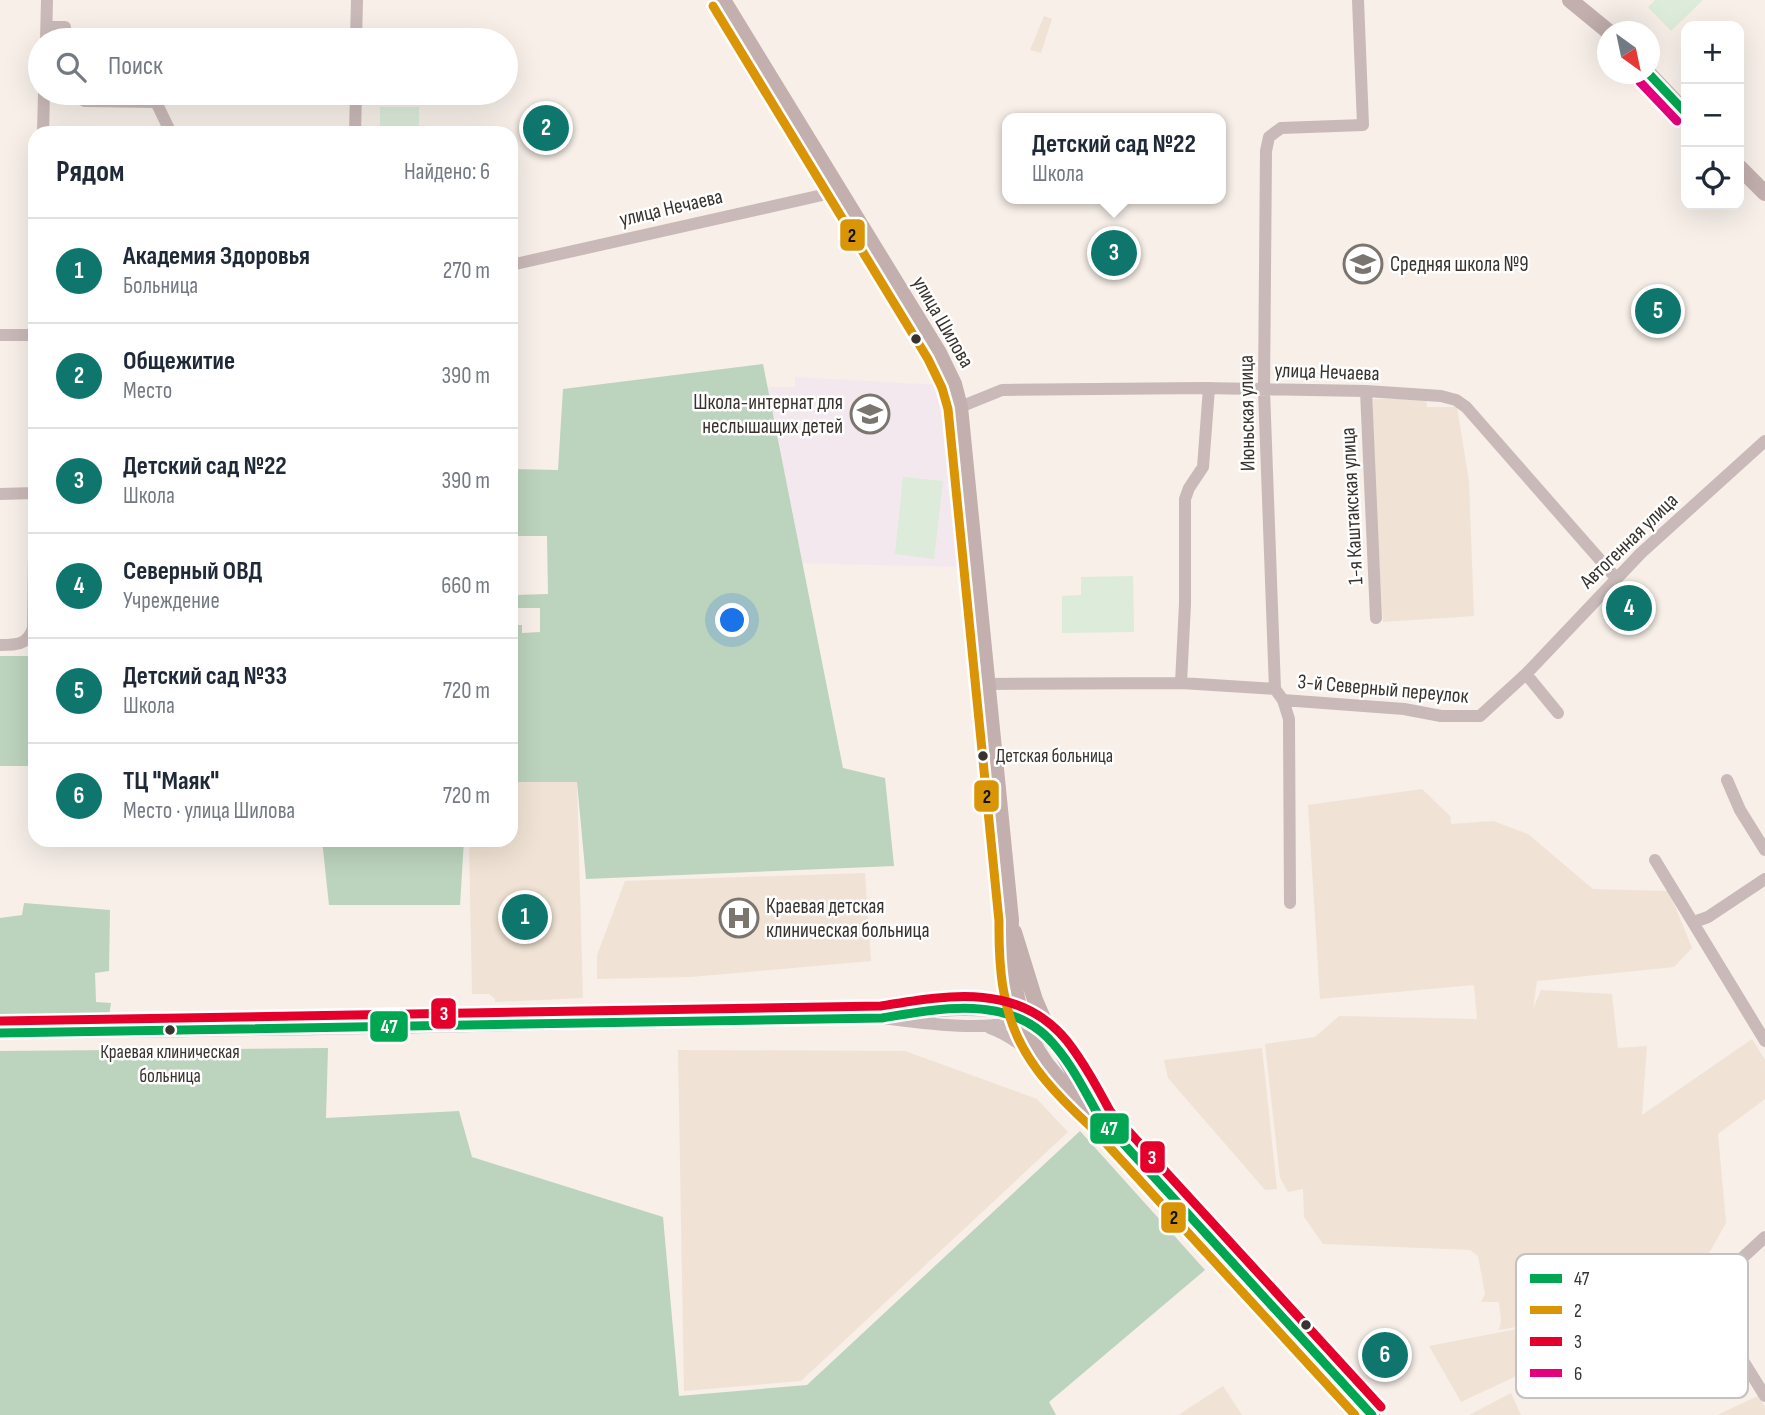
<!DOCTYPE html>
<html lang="ru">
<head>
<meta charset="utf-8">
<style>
  :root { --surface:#fff; --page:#f2f2f3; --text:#1f2937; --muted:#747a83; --line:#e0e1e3; --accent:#0f766e }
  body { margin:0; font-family:"Sofia Sans Condensed",sans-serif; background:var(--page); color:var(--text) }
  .controls { position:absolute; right:21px; top:21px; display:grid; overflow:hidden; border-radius:14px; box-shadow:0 7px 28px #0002 }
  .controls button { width:63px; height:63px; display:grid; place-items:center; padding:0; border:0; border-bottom:2px solid var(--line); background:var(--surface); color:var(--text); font:35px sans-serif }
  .compass { position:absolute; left:1597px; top:21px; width:63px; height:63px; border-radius:50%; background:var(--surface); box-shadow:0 7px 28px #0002; rotate:147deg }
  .you { position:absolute; left:733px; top:621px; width:24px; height:24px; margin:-18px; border:5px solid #fff; border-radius:50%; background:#1a73e8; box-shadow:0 0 0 10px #1a73e833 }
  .badge { display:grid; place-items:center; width:46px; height:46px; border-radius:50%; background:var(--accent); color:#fff; font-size:23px; font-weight:700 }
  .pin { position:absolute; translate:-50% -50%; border:4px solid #fff; box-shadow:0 2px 7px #0006 }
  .popup { position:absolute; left:1002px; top:113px; width:224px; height:91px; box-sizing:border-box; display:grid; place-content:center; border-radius:14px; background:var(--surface); filter:drop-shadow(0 2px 5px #0005); font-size:23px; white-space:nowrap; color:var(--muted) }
  .popup b { font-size:26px; color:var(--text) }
  .popup::after { content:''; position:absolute; left:50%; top:100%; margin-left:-14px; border:14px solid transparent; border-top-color:var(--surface) }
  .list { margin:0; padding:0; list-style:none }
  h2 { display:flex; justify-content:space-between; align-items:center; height:91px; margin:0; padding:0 28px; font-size:30px }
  h2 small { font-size:23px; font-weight:400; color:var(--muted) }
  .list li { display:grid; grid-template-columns:46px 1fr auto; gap:21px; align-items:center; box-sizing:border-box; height:105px; padding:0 28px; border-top:2px solid var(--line) }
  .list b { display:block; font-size:26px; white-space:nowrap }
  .list p { margin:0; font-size:23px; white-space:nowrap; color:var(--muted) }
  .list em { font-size:23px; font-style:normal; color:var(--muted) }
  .icon { flex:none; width:38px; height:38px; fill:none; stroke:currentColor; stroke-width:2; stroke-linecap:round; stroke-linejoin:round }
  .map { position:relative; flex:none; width:1765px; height:1415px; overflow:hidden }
  .search { position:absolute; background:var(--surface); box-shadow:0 7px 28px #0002; left:28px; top:28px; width:490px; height:77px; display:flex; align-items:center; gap:18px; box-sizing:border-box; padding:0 24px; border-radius:38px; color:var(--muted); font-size:26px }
  .panel { position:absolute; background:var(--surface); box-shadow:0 7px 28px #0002; left:28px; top:126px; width:490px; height:721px; border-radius:21px }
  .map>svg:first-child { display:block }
</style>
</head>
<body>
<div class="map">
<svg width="1765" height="1415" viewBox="0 0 1765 1415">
  <rect width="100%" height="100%" fill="#f7efe8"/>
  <path fill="#f0e3d5" d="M1044,16L1052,19L1041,53L1030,50Z
    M1372,399H1426L1427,407H1457L1469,481L1474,616L1383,622L1376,514Z
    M511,782H577L583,998L495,1002V999L489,994H472L469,840H511Z
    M1422,789L1450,816L1451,824L1493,821L1528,834L1593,889L1669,891L1692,948L1674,967L1537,981L1533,1009L1541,990L1612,994L1618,1048L1647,1046L1642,1115L1752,1039L1765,1060V1099L1718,1134L1726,1223L1695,1278L1670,1302L1637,1307L1642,1317L1461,1402L1429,1346L1600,1313L1499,1330L1501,1321L1499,1302H1481L1485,1294L1478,1256L1470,1250L1323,1244L1304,1217L1303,1189L1288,1192L1280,1178L1265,1044L1315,1037L1339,1016L1477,1019L1474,985L1320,999L1308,805Z
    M865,873L871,961L691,977L597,979V955L625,881Z
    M1262,1048L1277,1189L1265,1190L1168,1078L1164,1060Z
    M678,1050L905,1051L1037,1099L1068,1132L801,1381L684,1391Z
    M1223,1386L1242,1415H1178Z
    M1511,1393L1521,1415H1469Z
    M1758,1396L1765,1407V1415H1717Z"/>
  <path fill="#f4e8ef" d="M795,377L940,385L957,567L790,563L755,387H795Z"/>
  <path fill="#dcebda" d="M1655,0H1703L1671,31L1648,7Z
    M380,107H419V127H380Z
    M903,477L943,481L934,559L895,554Z
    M1133,576L1134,632L1062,633V596L1081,595V577Z"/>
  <path fill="#bcd3bd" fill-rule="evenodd" d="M763,364L843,768L885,778L894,866L586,879L577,782H511V625H522V633L540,632V608H511V469L558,470L563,389ZM547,536L548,594L515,595L514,536Z
    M0,656H35V766H0Z
    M322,840H464L460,905H329Z
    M24,903L110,910L109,971L95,973L96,1002L111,1003L109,1016L0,1018V918L22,915Z
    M328,1048L326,1118L459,1111L472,1157L663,1217L679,1396L807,1385L1080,1131L1205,1270L1049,1402L1056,1415H0V1051Z"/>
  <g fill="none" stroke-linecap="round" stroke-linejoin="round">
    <path stroke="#c9b9b8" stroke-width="12" d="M47,27H65V40
      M46,40L47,0
      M356,40L357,0
      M67,93L85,101L156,102L171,133
      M43,133L44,93
      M355,133L356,93
      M511,265L840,191
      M0,335H35
      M1366,391L1376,618
      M960,407L1002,390L1202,388L1366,391L1441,396L1456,400L1466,407L1616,578
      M0,494L35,493
      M0,645C16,645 28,645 33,628L35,481
      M1526,674L1558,713
      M1181,683L1185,604V499L1189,488L1203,467L1209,388
      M987,684L1181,683L1275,689
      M1283,700L1404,709L1441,716H1480L1526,674L1641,553L1765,441
      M1727,780L1740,810L1765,850
      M1655,860L1765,1041
      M1290,903L1289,719L1283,700L1275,689L1264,390L1266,151L1269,137L1281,128L1363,125L1358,0
      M1694,922L1708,917L1765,879
      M986,1009C1007,1001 1007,994 1009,972
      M896,1016C917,1012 937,1011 957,1010C999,1009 1023,1011 1052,1044
      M990,1028C1010,1035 1025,1048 1041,1062
      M0,1033C294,1032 588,1022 882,1018C914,1022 1005,1036 1028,1014C1032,1010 1034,1005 1035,1000
      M1765,1237L1702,1295L1765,1396"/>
    <path stroke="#c2afae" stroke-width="16" d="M723,0L939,353L954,384L960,407L1011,920C1009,977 1017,1033 1057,1077C1070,1092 1086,1105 1100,1118L1372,1415
      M1570,0L1609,32
      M1649,74L1686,113
      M1739,167L1765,193
      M1014,932L1035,1000L1045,1023L1091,1103"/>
    <defs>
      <path id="bus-1" d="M1649,74L1686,113
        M0,1033L882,1018C936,1009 1004,995 1047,1037C1070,1060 1084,1090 1100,1118L1372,1415"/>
      <path id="bus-2" d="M713,6L928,359L942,388L948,409L999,921C998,1021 1018,1060 1091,1127L1355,1415"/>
      <path id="bus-3" d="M0,1021L881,1006C948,995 1019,982 1067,1041C1084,1063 1097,1087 1110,1111L1381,1407"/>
      <path id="bus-4" d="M1640,82L1677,121"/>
    </defs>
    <use href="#bus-1" stroke="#fff" stroke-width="14"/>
    <use href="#bus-2" stroke="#fff" stroke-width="14"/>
    <use href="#bus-3" stroke="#fff" stroke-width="14"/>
    <use href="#bus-4" stroke="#fff" stroke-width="14"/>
    <use href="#bus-1" stroke="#00a651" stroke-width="9"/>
    <use href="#bus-2" stroke="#da9507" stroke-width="9"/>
    <use href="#bus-3" stroke="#e4002b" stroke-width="9"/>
    <use href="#bus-4" stroke="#e5007d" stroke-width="9"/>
  </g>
  <defs>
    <symbol id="school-ring" viewBox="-11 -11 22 22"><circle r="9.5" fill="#fff" stroke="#7b756f" stroke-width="1.5"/><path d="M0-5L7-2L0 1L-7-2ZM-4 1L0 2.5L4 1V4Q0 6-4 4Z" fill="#7b756f"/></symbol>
    <symbol id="hospital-ring" viewBox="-11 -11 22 22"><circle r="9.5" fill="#fff" stroke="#7b756f" stroke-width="1.5"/><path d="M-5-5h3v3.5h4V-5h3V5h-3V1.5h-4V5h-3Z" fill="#7b756f"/></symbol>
  </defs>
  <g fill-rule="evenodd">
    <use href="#school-ring" x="1341" y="242" width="44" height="44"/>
    <use href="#school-ring" x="848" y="392" width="44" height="44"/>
    <use href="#hospital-ring" x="717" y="896" width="44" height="44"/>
  </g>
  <g fill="#38332e" stroke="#fff" stroke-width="2.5">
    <circle cx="916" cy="339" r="6"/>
    <circle cx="983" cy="756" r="6"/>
    <circle cx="170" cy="1030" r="6"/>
    <circle cx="1306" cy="1325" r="6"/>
  </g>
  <g text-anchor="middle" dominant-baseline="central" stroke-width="5" stroke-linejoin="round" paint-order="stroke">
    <g font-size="19" fill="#38332e" stroke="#fff" text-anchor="start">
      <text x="996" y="756">Детская больница</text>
      <text x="170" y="1052" text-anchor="middle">Краевая клиническая<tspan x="170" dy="24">больница</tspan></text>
    </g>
    <g font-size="21" fill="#38332e" stroke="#fff">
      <text transform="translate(671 208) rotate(-13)">улица Нечаева</text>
      <text transform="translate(943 322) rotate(60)">улица Шилова</text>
      <text transform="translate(1327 372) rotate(2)">улица Нечаева</text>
      <text transform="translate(1247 413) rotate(-91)">Июньская улица</text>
      <text transform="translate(1352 506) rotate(-93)">1-я Каштакская улица</text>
      <text transform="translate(1629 541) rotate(-44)">Автогенная улица</text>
      <text transform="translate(1383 689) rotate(5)">3-й Северный переулок</text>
    </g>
    <g font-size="21" fill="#38332e" stroke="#fff" text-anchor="start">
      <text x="1390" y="264">Средняя школа №9</text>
      <text x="843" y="402" text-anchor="end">Школа-интернат для<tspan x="843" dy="24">неслышащих детей</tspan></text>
      <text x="766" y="906">Краевая детская<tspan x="766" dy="24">клиническая больница</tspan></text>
    </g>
  </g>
  <rect x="1516" y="1254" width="232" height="144" rx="10" fill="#fff" stroke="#c3c2c0" stroke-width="2"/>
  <rect x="1530" y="1274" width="32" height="9" fill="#00a651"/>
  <rect x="1530" y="1306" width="32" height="8" fill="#da9507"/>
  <rect x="1530" y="1337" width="32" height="9" fill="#e4002b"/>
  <rect x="1530" y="1369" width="32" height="8" fill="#e5007d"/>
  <g font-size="19" fill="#38332e">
    <text x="1574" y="1285">47</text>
    <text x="1574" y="1317">2</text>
    <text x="1574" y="1348">3</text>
    <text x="1574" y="1380">6</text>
  </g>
  <g stroke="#fff" stroke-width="2.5">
    <rect x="839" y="218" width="27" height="34" rx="7" fill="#da9507"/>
    <rect x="973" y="779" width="27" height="34" rx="7" fill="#da9507"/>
    <rect x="430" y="997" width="27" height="33" rx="7" fill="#e4002b"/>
    <rect x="369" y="1010" width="40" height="33" rx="7" fill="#00a651"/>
    <rect x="1089" y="1112" width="41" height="33" rx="7" fill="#00a651"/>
    <rect x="1139" y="1140" width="27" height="34" rx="7" fill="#e4002b"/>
    <rect x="1160" y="1201" width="27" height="33" rx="7" fill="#da9507"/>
  </g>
  <g font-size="19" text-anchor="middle" font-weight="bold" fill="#fff">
    <text x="444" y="1020">3</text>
    <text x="389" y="1033">47</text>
    <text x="1109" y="1135">47</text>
    <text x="1152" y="1164">3</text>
  </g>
  <g font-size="19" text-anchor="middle" font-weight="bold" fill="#111">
    <text x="852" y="242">2</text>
    <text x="987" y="803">2</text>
    <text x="1174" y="1224">2</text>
  </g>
</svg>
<div class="controls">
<button>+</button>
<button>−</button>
<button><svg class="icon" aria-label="locate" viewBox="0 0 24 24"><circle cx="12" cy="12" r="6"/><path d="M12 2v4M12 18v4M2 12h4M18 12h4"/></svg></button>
</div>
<svg class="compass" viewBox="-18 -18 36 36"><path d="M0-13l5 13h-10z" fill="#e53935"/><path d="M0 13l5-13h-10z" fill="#747a83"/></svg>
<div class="you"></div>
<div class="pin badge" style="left:525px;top:917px">1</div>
<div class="pin badge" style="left:546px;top:128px">2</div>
<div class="pin badge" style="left:1114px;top:253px">3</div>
<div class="popup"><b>Детский сад №22</b>Школа</div>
<div class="pin badge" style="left:1629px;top:608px">4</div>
<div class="pin badge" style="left:1658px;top:311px">5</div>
<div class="pin badge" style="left:1385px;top:1355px">6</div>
<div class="search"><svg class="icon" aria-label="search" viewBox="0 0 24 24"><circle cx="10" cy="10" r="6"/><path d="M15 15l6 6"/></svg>Поиск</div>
<section class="panel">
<h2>Рядом<small>Найдено: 6</small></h2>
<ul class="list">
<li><span class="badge">1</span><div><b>Академия Здоровья</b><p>Больница</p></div><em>270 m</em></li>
<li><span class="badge">2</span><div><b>Общежитие</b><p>Место</p></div><em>390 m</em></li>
<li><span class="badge">3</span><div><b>Детский сад №22</b><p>Школа</p></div><em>390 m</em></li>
<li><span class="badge">4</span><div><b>Северный ОВД</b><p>Учреждение</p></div><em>660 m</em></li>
<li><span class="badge">5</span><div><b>Детский сад №33</b><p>Школа</p></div><em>720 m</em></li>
<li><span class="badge">6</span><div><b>ТЦ &quot;Маяк&quot;</b><p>Место · улица Шилова</p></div><em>720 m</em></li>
</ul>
</section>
</div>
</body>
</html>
